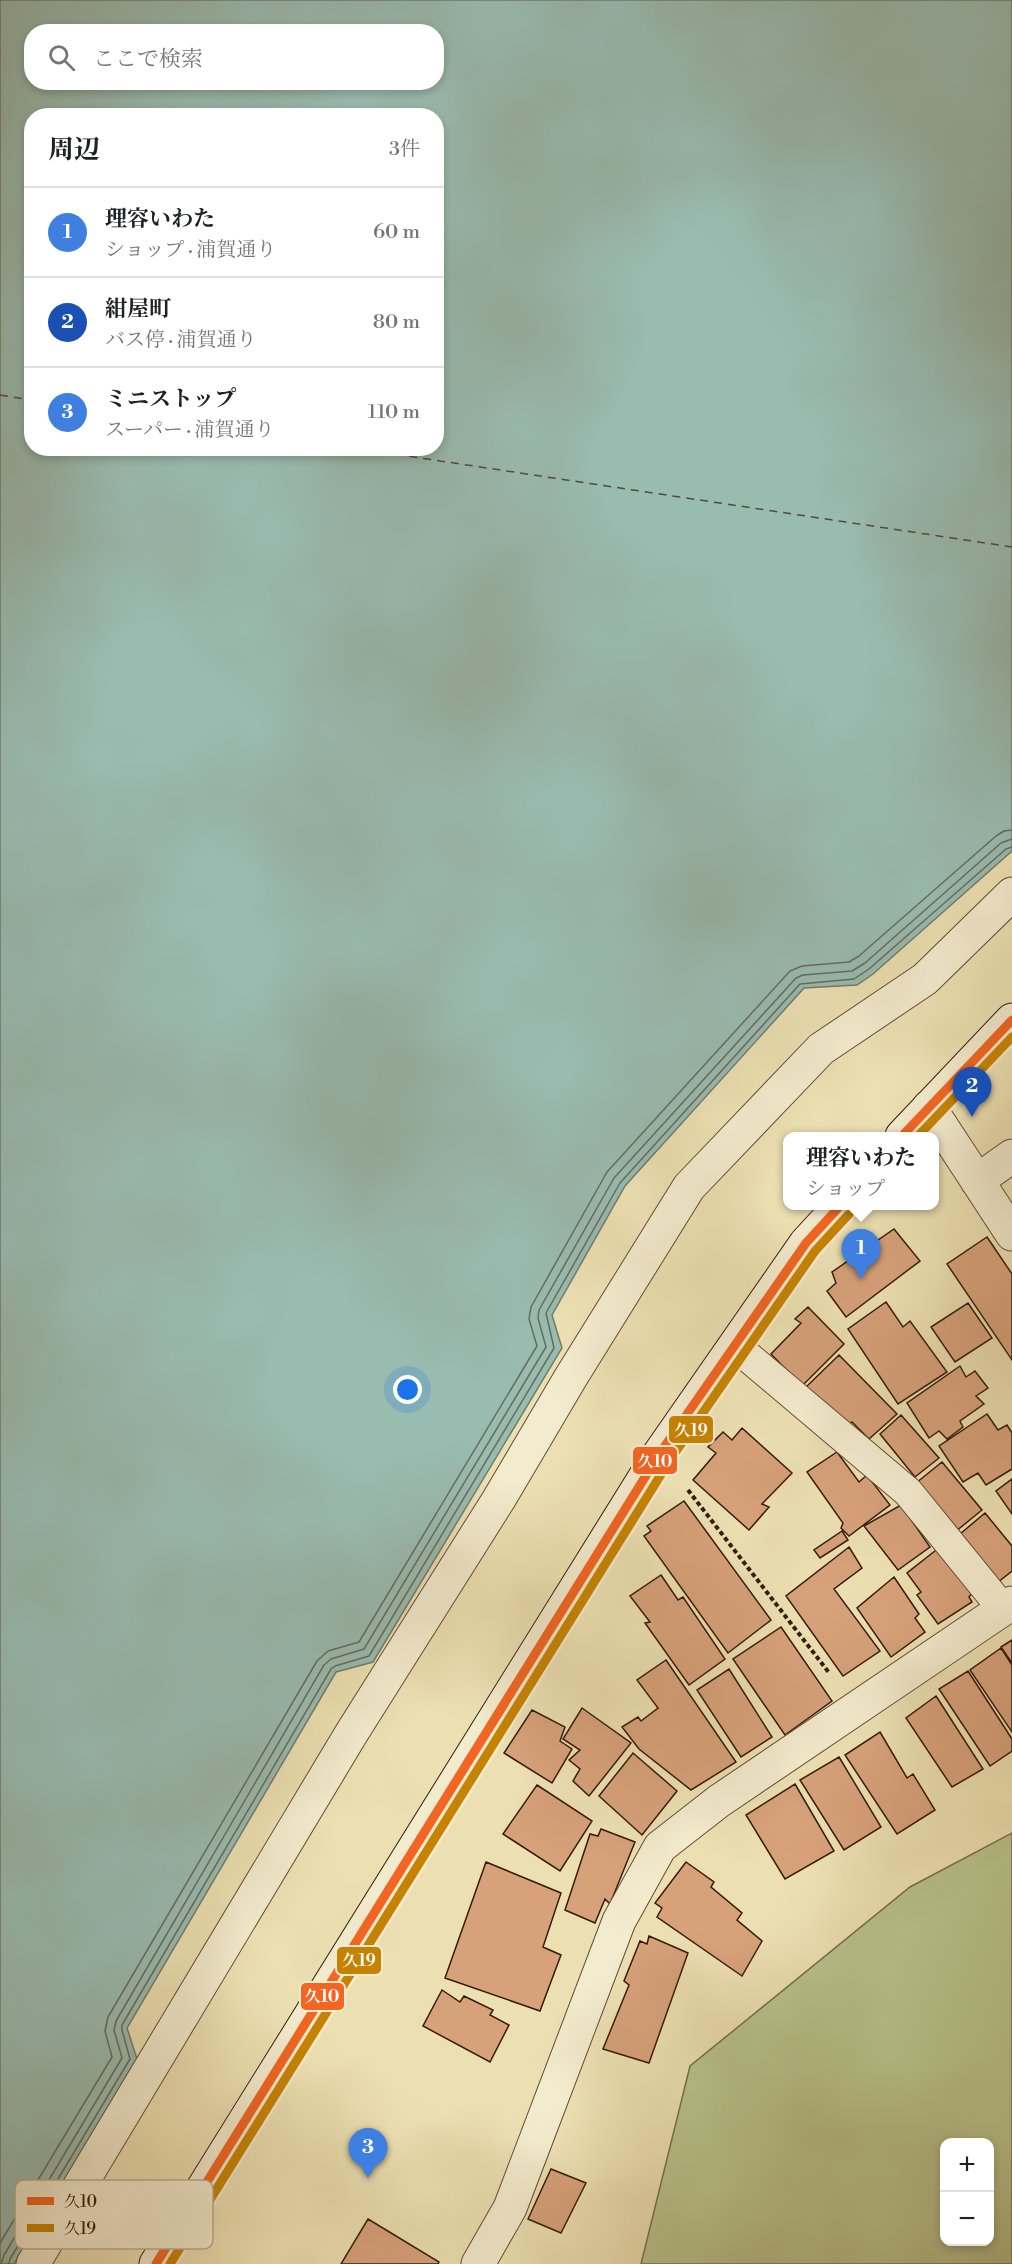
<!DOCTYPE html>
<html lang="ja">
<head>
<meta charset="utf-8">
<style>
  :root { --surface:#fff; --page:#f6f6f6; --text:#202124; --muted:#757577; --line:#e0e0e0; --accent:#ea580c }
  body { margin:0; font-family:"Libre Bodoni","Noto Serif JP",serif; background:var(--page); color:var(--text) }
  .controls { position:absolute; right:18px; bottom:18px; display:grid; overflow:hidden; border-radius:12px; box-shadow:0 3px 9px #0003 }
  .controls button { width:54px; height:54px; display:grid; place-items:center; padding:0; border:0; border-bottom:2px solid var(--line); background:var(--surface); color:var(--text); font:30px sans-serif }
  .you { position:absolute; left:408px; top:1390px; width:21px; height:21px; margin:-15px; border:4px solid #fff; border-radius:50%; background:#1a73e8; box-shadow:0 0 0 9px #1a73e833 }
  .badge { display:grid; place-items:center; width:39px; height:39px; border-radius:50%; background:var(--accent); color:#fff; font-size:20px; font-weight:700 }
  .pin { position:absolute; translate:-50% -50px; filter:drop-shadow(0 2px 3px #0008) }
  .pin::after { content:''; position:absolute; top:32px; width:21px; height:18px; background:inherit; clip-path:polygon(0 0,100% 0,50% 100%) }
  .popup { position:absolute; left:783px; top:1132px; width:156px; height:78px; box-sizing:border-box; display:grid; place-content:center; border-radius:12px; background:var(--surface); filter:drop-shadow(0 2px 4px #0005); font-size:20px; white-space:nowrap; color:var(--muted) }
  .popup b { font-size:22px; color:var(--text) }
  .popup::after { content:''; position:absolute; left:50%; top:100%; margin-left:-12px; border:12px solid transparent; border-top-color:var(--surface) }
  .list { margin:0; padding:0; list-style:none }
  h2 { display:flex; justify-content:space-between; align-items:center; height:78px; margin:0; padding:0 24px; font-size:26px }
  h2 small { font-size:20px; font-weight:400; color:var(--muted) }
  .list li { display:grid; grid-template-columns:39px 1fr auto; gap:18px; align-items:center; box-sizing:border-box; height:90px; padding:0 24px; border-top:2px solid var(--line) }
  .list b { display:block; font-size:22px; white-space:nowrap }
  .list p { margin:0; font-size:20px; white-space:nowrap; color:var(--muted) }
  .list em { font-size:20px; font-style:normal; color:var(--muted) }
  .icon { flex:none; width:33px; height:33px; fill:none; stroke:currentColor; stroke-width:2; stroke-linecap:round; stroke-linejoin:round }
  .map { position:relative; flex:none; width:1012px; height:2264px; overflow:hidden }
  .search { position:absolute; background:var(--surface); box-shadow:0 3px 9px #0003; left:24px; top:24px; width:420px; height:66px; display:flex; align-items:center; gap:15px; box-sizing:border-box; padding:0 21px; border-radius:24px; color:var(--muted); font-size:22px }
  .panel { position:absolute; background:var(--surface); box-shadow:0 3px 9px #0003; left:24px; top:108px; width:420px; height:348px; border-radius:24px }
  .map>svg:first-child { display:block }
</style>
</head>
<body>
<div class="map">
<svg width="1012" height="2264" viewBox="0 0 1012 2264">
  <rect width="100%" height="100%" fill="#ece0b2"/>
  <filter id="stains"><feTurbulence type="fractalNoise" baseFrequency=".00333" numOctaves="4"/><feColorMatrix values="0 0 0 0 .2 0 0 0 0 .09 0 0 0 0 .02 0 0 0 .5 -.17"/></filter>
  <radialGradient id="worn" r=".72"><stop offset=".6" stop-color="#630" stop-opacity="0"/><stop offset="1" stop-color="#630" stop-opacity=".3"/></radialGradient>
  <path fill="#b8c28c" stroke="#766e4c" stroke-width="1.5" fill-rule="evenodd" d="M1012,1833V2264H641L690,2066L910,1887ZM944,2142H990V2242H944Z"/>
  <path fill="#99bcb1" stroke="#717c6f" stroke-width="1.5" fill-rule="evenodd" d="M0,0H1012V851L873,974L857,985L804,988L625,1186L552,1315L562,1348L373,1662L336,1672L127,2028L137,2059L14,2264H0ZM32,32H436V82H32ZM32,116H436V448H32Z"/>
  <g fill="none" stroke-linecap="round" stroke-linejoin="round">
    <path stroke="#666c5e" stroke-width="1.5" d="M0,2243L112,2057L105,2031L108,2017L317,1661L328,1651L359,1642L537,1346L529,1319L531,1307L607,1172L790,971L802,966L849,962L859,956L996,836L1004,831L1012,830
      M1,2264L4,2255L122,2058L114,2030L116,2021L324,1665L331,1659L364,1649L546,1347L538,1318L539,1310L614,1178L796,978L803,975L852,971L865,963L1001,843L1012,839
      M9,2264L10,2259L130,2059L122,2030V2025L331,1669L335,1666L369,1656L554,1348L546,1313L620,1183L800,984L854,979L869,969L1006,849L1012,847"/>
    <path stroke="#524b3d" stroke-width="1.5" stroke-dasharray="8 6" stroke-linecap="butt" d="M0,395L32,400
      M354,448L1012,547"/>
  </g>
  <path fill="#d7a17a" stroke="#341b0b" stroke-width="1.5" d="M894,1229L920,1261L846,1317L827,1291L836,1283L832,1272Z
    M987,1237L1012,1274V1360L947,1264Z
    M886,1302L903,1327L910,1321L947,1372L898,1404L848,1329Z
    M968,1303L992,1338L955,1362L931,1327Z
    M808,1307L844,1344L802,1386L771,1354L801,1323L795,1319Z
    M839,1355L897,1414L869,1439L852,1422L845,1427L805,1388Z
    M960,1366L966,1377L975,1371L988,1388L976,1396L984,1404L960,1421L963,1427L947,1439L939,1431L929,1438L907,1403Z
    M987,1414L998,1430L1007,1425L1012,1433V1469L986,1485L978,1473L963,1482L939,1446Z
    M901,1415L939,1458L915,1477L880,1434Z
    M742,1428L792,1473L762,1504L769,1507L749,1530L693,1480L716,1453L708,1447L723,1432L732,1440Z
    M837,1452L859,1482L867,1475L890,1505L849,1536L841,1528L843,1523L807,1472Z
    M942,1462L982,1510L955,1532L916,1483Z
    M1012,1479V1514L996,1491Z
    M684,1501L771,1620L728,1653L644,1536L651,1531L647,1526Z
    M901,1505L930,1547L898,1570L864,1526Z
    M985,1513L1012,1546V1571L997,1583L960,1534Z
    M842,1531L848,1540L820,1558L814,1550Z
    M849,1547L862,1568L834,1589L880,1651L843,1676L786,1596Z
    M940,1547L974,1591L969,1597L972,1602L938,1624L917,1595L921,1592L907,1573Z
    M661,1575L678,1600L683,1597L725,1659L689,1685L645,1623L650,1622L630,1596Z
    M894,1577L919,1614L915,1618L925,1632L891,1657L857,1608Z
    M781,1627L832,1701L785,1735L733,1659Z
    M1012,1640V1663L1001,1647Z
    M1001,1648L1012,1665V1732L970,1670Z
    M666,1660L736,1762L691,1790L639,1749L622,1727L638,1717L641,1721L658,1708L637,1680Z
    M729,1669L772,1737L741,1757L697,1690Z
    M968,1671L1012,1739V1751L990,1766L939,1689Z
    M936,1696L983,1769L952,1787L906,1718Z
    M582,1708L631,1743L589,1796L573,1781L580,1769L569,1760L580,1750L563,1739Z
    M532,1710L565,1727L560,1741L572,1749L552,1783L504,1753Z
    M880,1732L907,1778L913,1774L935,1810L897,1834L845,1755Z
    M633,1753L677,1791L642,1835L599,1796Z
    M839,1757L881,1827L844,1850L800,1780Z
    M795,1784L834,1851L785,1879L746,1815Z
    M537,1785L592,1821L560,1871L503,1834Z
    M601,1829L635,1842L610,1904L605,1899L595,1923L565,1910L590,1834L598,1836Z
    M486,1862L561,1893L543,1947L561,1955L540,2011L445,1978Z
    M686,1862L714,1882L711,1887L742,1913L737,1920L762,1941L742,1976L657,1917L662,1908L655,1903Z
    M649,1936L688,1953L649,2063L603,2049L629,1985L624,1981L640,1941L647,1944Z
    M442,1990L460,2002L464,1996L493,2010L490,2015L509,2025L490,2062L423,2026Z
    M551,2169L586,2183L561,2233L528,2219Z
    M368,2219L439,2262L438,2264H341Z"/>
  <g fill="none" stroke-linecap="round" stroke-linejoin="round">
    <defs>
      <path id="lane" d="M734,1345L908,1492L1003,1609"/>
      <path id="street" d="M929,1107L1012,1234
        M977,1181L1012,1156
        M33,2264L351,1734L499,1499L571,1377L689,1187L821,1049L925,979L1012,894
        M478,2264L510,2208L619,1921L660,1847L719,1801L1012,1603"/>
      <path id="secondary" d="M902,1136L1012,1020
        M156,2264L660,1453L806,1243L840,1206"/>
    </defs>
    <use href="#lane" stroke="#624c35" stroke-width="32"/>
    <use href="#street" stroke="#624c35" stroke-width="35"/>
    <use href="#secondary" stroke="#341b0b" stroke-width="35"/>
    <path stroke="#341b0b" stroke-width="4" stroke-dasharray="4.5 3" stroke-linecap="butt" d="M688,1490L830,1674"/>
    <use href="#lane" stroke="#f3ebcd" stroke-width="30"/>
    <use href="#street" stroke="#f3ebcd" stroke-width="33"/>
    <use href="#secondary" stroke="#f3ebcd" stroke-width="33"/>
    <defs>
      <path id="bus-1" d="M902,1136L1012,1020
        M156,2264L660,1453L806,1243L840,1206"/>
      <path id="bus-2" d="M918,1136L1012,1037
        M170,2264L670,1460L815,1251L849,1214"/>
    </defs>
    <use href="#bus-1" stroke="#f3ebcd" stroke-width="14"/>
    <use href="#bus-2" stroke="#f3ebcd" stroke-width="14"/>
    <use href="#bus-1" stroke="#f26522" stroke-width="9"/>
    <use href="#bus-2" stroke="#c68303" stroke-width="9"/>
  </g>
  <rect x="15" y="2180" width="198" height="69" rx="9" fill="#f3ebcd" stroke="#baad93" stroke-width="1.5"/>
  <rect x="27" y="2197" width="27" height="8" fill="#f26522"/>
  <rect x="27" y="2224" width="27" height="8" fill="#c68303"/>
  <g font-size="16" fill="#341b0b">
    <text x="64" y="2207">久10</text>
    <text x="64" y="2234">久19</text>
  </g>
  <g stroke="#f3ebcd" stroke-width="2">
    <rect x="668" y="1415" width="46" height="29" rx="6" fill="#c68303"/>
    <rect x="632" y="1446" width="46" height="29" rx="6" fill="#f26522"/>
    <rect x="336" y="1946" width="46" height="29" rx="6" fill="#c68303"/>
    <rect x="300" y="1982" width="45" height="29" rx="6" fill="#f26522"/>
  </g>
  <g font-size="16" text-anchor="middle" font-weight="bold" fill="#fff">
    <text x="691" y="1436">久19</text>
    <text x="655" y="1467">久10</text>
    <text x="359" y="1966">久19</text>
    <text x="322" y="2002">久10</text>
  </g>
  <rect width="100%" height="100%" filter="url(#stains)"/>
  <rect width="100%" height="100%" fill="url(#worn)"/>
</svg>
<div class="controls">
<button>+</button>
<button>−</button>
</div>
<div class="you"></div>
<div class="pin badge" style="left:861px;top:1279px;background:#3f7fe0">1</div>
<div class="popup"><b>理容いわた</b>ショップ</div>
<div class="pin badge" style="left:972px;top:1117px;background:#1a4fb4">2</div>
<div class="pin badge" style="left:368px;top:2178px;background:#3f7fe0">3</div>
<div class="search"><svg class="icon" aria-label="search" viewBox="0 0 24 24"><circle cx="10" cy="10" r="6"/><path d="M15 15l6 6"/></svg>ここで検索</div>
<section class="panel">
<h2>周辺<small>3件</small></h2>
<ul class="list">
<li><span class="badge" style="background:#3f7fe0">1</span><div><b>理容いわた</b><p>ショップ · 浦賀通り</p></div><em>60 m</em></li>
<li><span class="badge" style="background:#1a4fb4">2</span><div><b>紺屋町</b><p>バス停 · 浦賀通り</p></div><em>80 m</em></li>
<li><span class="badge" style="background:#3f7fe0">3</span><div><b>ミニストップ</b><p>スーパー · 浦賀通り</p></div><em>110 m</em></li>
</ul>
</section>
</div>
</body>
</html>
